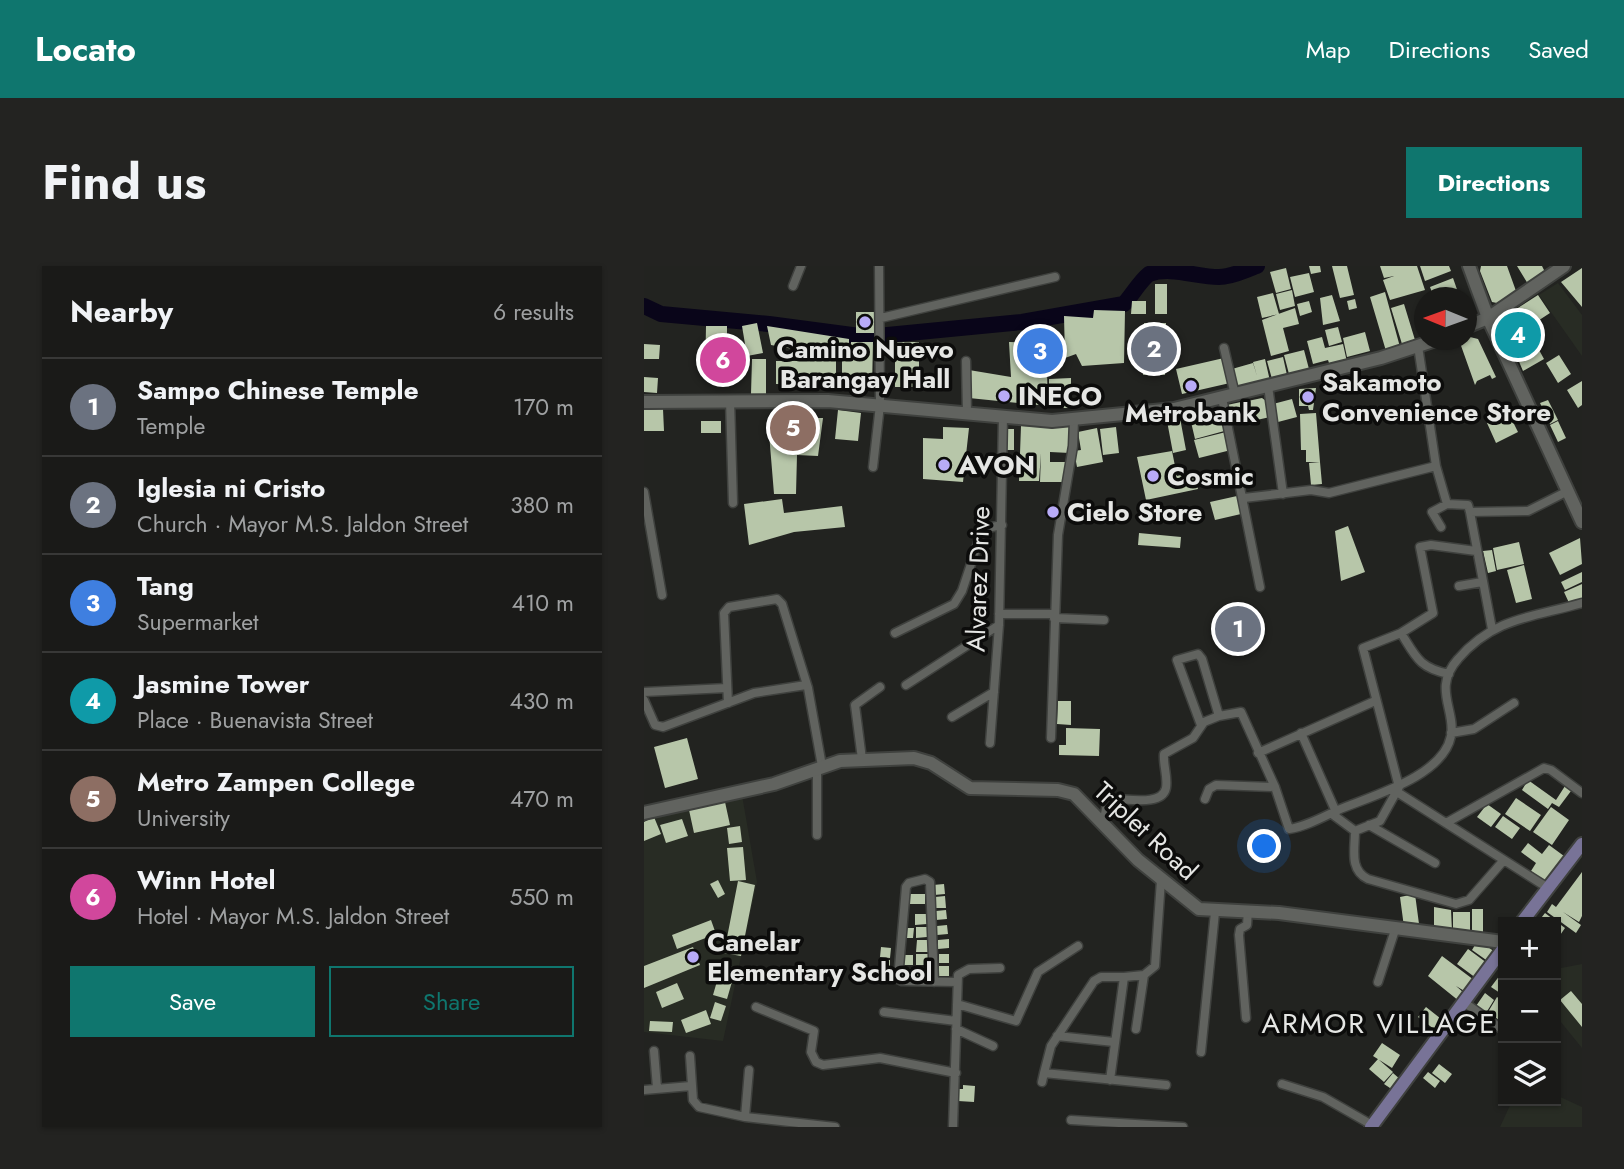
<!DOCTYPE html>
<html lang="en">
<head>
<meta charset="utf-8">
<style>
  :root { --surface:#1a1a18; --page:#232321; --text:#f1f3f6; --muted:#9fa1a2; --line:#383837; --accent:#0f766e }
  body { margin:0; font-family:Jost,sans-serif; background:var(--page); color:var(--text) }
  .controls { position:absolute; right:21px; bottom:21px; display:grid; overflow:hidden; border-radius:0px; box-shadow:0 2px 5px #0004 }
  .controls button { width:63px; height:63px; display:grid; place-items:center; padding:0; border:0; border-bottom:2px solid var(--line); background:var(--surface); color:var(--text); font:35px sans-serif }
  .compass { position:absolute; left:770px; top:21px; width:63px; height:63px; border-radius:50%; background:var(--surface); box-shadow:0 2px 5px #0004; rotate:271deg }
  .you { position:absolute; left:621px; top:581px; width:24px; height:24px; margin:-18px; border:5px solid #fff; border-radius:50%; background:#1a73e8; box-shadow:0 0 0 10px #1a73e833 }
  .badge { display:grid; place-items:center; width:46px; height:46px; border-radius:50%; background:var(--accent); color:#fff; font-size:23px; font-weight:700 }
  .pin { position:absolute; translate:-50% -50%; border:4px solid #fff; box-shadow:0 2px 7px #0006 }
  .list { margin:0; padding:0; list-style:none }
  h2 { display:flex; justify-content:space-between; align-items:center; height:91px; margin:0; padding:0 28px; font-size:30px }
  h2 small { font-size:23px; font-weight:400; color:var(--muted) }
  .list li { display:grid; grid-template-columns:46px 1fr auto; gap:21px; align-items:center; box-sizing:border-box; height:98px; padding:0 28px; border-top:2px solid var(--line) }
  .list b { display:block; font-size:26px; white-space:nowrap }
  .list p { margin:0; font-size:23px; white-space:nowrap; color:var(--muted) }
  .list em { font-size:23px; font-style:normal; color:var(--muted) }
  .actions { display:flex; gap:14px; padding:21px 28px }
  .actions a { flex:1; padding:16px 0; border:2px solid var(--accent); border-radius:0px; text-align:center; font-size:24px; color:var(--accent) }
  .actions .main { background:var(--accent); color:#fff }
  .icon { flex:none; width:38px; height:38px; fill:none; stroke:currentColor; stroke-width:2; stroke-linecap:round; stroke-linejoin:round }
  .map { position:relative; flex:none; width:938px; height:861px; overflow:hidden; border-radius:0px }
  header { display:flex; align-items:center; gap:42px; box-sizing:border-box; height:98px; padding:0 35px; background:var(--accent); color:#fff }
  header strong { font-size:33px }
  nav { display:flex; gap:38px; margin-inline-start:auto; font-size:24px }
  .intro { display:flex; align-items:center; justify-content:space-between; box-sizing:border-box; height:168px; padding:0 42px }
  h1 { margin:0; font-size:49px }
  .button { padding:18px 32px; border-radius:0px; background:var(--accent); color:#fff; font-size:24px; font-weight:700 }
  main { display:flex; gap:42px; padding:0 42px }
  aside { flex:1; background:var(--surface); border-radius:0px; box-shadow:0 2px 5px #0004 }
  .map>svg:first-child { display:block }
</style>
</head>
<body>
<header>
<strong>Locato</strong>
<nav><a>Map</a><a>Directions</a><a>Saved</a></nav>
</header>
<div class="intro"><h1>Find us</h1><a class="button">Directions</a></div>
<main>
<aside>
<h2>Nearby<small>6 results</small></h2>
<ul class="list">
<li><span class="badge" style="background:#6b7280">1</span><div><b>Sampo Chinese Temple</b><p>Temple</p></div><em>170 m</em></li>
<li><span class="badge" style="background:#6b7280">2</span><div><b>Iglesia ni Cristo</b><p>Church · Mayor M.S. Jaldon Street</p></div><em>380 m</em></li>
<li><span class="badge" style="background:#3f7fe0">3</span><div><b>Tang</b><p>Supermarket</p></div><em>410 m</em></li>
<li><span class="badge" style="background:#0f9aa8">4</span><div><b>Jasmine Tower</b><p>Place · Buenavista Street</p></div><em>430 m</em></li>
<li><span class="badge" style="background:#8d6e63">5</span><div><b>Metro Zampen College</b><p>University</p></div><em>470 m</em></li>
<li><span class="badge" style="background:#d1479c">6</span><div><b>Winn Hotel</b><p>Hotel · Mayor M.S. Jaldon Street</p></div><em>550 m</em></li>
</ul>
<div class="actions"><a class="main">Save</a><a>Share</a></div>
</aside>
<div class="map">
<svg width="938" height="861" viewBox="0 0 938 861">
  <rect width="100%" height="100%" fill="#222320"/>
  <path fill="#282c24" d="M914,17L938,49V90L895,29Z
    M98,529L113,616L79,775L0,766V549Z
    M938,698V782L912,750V703Z
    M912,829L938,841V861H856L868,835H912Z"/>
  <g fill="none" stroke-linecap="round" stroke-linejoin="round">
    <path stroke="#090519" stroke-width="16" d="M0,40L17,48L125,58L223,71L378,56L480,38C488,29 496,15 505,8C527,0 552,11 575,11C588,11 601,4 613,0"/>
  </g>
  <path fill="#b7c6a9" d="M665,0H676L677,6L667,8Z
    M688,0H703L710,29L696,32Z
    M736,0H773L781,24L746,34L739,14L750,10L740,12Z
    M776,0H805L807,5L781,15Z
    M837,0H863L872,25L853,37L848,36L836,5Z
    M873,0H898L901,6L884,18Z
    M642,2L647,23L632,27L626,6Z
    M938,2V41L917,16Z
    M665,7L670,26L651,31L646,11Z
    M809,12L816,32H790L786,21Z
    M511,18H523V48H511Z
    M648,24L651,40L636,44L632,28Z
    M741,26L756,81L742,85L726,31Z
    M629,27L635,48L618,52L613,31Z
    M688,29L696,55L679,59L676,32Z
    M894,29L906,47L883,62L900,93L879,105L859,58L866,47Z
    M711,33L713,42L705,44L703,35Z
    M488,35H502V48H487Z
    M665,35L668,46L656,50L653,38Z
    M760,38L771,74L758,78L747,42Z
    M651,42L655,58L639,62L645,85L627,90L618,54Z
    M450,44L481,45L480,97L438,100L432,88L421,92L420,50L449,52Z
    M212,46H230V67H212Z
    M113,57L119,87L103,90L98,60Z
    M500,57H522L521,109H499Z
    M62,60H83V75H97V113H61Z
    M123,60L205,73V93L127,79Z
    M694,61L698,76L685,80L681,64Z
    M721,66L726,85L703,91L699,72Z
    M822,70L834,73L852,111L848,113L846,109L833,115L831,119L815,74H822Z
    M678,71L681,82L699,78L703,96L686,100L684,94L669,98L663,75Z
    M207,76H229L228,122H198V94H207Z
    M251,76H275V121H251Z
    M365,76L391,77V106H403L404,140L325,132L319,103L367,111Z
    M0,78L16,79L15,93H0Z
    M660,84L665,103L645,108L640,89Z
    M915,89L927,108L914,117L902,97Z
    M639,91L643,109L628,113L623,95Z
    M580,92L586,117L538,128L532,103Z
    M108,93H122V128H107Z
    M621,93L626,115L594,126L588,103L609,97L613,110L609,96Z
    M132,95H192V119L132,118Z
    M0,111L14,112L13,127L0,126Z
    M427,112V142H405V113Z
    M938,115V139L934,142L923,124Z
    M672,122L669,144H665L664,140H655V123Z
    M618,132L622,135L626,151L604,156L599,136Z
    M648,133L653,151L634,156L629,138Z
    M904,134L914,154L906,158L896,137Z
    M597,136L602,153L587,157L583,139Z
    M19,143L20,165H0V144Z
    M194,144L217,147L214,175L191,173Z
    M864,146L874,166L852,177L843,157Z
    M580,147L584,164L551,173L547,156Z
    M672,147L676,196H662V184H657L656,148Z
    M155,152H179L174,190L153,189L152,228H130L124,155H155Z
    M536,152L542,184L529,187L523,155Z
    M57,155H77V167H57Z
    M914,155L922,172L914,176L906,159Z
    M377,160L426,161V187L406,186V196H423L420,216H396L397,187L395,215H375Z
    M299,161L325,162L319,216L279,213V172L299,173Z
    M472,161L475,187L459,189L456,163Z
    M453,162L459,196L433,201L430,185L437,184L434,166Z
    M362,163H370V184H361Z
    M582,166L587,184L555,192L550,174Z
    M528,185L533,210L550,206L554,223L502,234L493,191Z
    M676,196L678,218L667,219L665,197Z
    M593,230L597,248L571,254L566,236Z
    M138,233L140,247L198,240L201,261L150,266L105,279L100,238Z
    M704,260L721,306L697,315L691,265Z
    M495,267L537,271L536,282L494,279Z
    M936,272L938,298L916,309L905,287Z
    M875,276L880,298L853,304L849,282Z
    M848,284L852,305L844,307L839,285Z
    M880,299L888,333L872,337L863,304Z
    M938,306V316L921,324L917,316Z
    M938,318V333L926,339L920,326Z
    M414,435H427V459L413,458Z
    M422,462L456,463L455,490L415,489V479H422Z
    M43,472L54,513L21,522L10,481Z
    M884,514L912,534L921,520L927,525L915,541L908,537L904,543L878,524Z
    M872,532L897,549L886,565L861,548Z
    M81,536L86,559L50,567L45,544Z
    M843,538L857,548L847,561L833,551Z
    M907,541L925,554L908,579L889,566Z
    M859,550L876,562L868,573L851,561Z
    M10,551L17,568L0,575V556Z
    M38,553L44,570L22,577L16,559Z
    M96,560L98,576L85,578L83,562Z
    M884,577L898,588L905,579L920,590L902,616L887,605L892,597L877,586Z
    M99,581L102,614L86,615L83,582Z
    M938,606V650L935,656L919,646L937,659L932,667L903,646L908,638L912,641Z
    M74,614L81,628L74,632L66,618Z
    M94,615L111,619L97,690L80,687Z
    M300,618L301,628L290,629L289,619Z
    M264,628H281V638H264Z
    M771,628L775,658L760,661L756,631Z
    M301,630L302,642H291V631Z
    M790,641L807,644L808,665L790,662Z
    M828,643H839V667H828Z
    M302,644L303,653L292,654V645Z
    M809,646H826V665L809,664Z
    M901,647L921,662L912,675V656H894Z
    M271,648H282L283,658L271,659Z
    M67,654L72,668L33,683L28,669Z
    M303,659L304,668L293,669V660Z
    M272,661H283V671L272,672Z
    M258,662H270L269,672H259Z
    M305,673V682L294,683V674Z
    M273,674H284V686H272Z
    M834,674L851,686L845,696L828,684Z
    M49,681L56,699L0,722V700Z
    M237,681L247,682L246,692L236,691Z
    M824,683L843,697L832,712L813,698Z
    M272,688H285L284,699H272Z
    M295,688H305V697H295Z
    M257,689H269V699H257Z
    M798,690L830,714L822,726L812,720L820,727L815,735L784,710Z
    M246,694V707H235L234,695Z
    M78,698L92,702L83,733L69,729Z
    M295,700H305V710H295Z
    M272,701H284L285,711H272Z
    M256,702H270V712H257Z
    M859,705V729L847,721Z
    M33,717L40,733L18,742L12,726Z
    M927,725L938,738V761L916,734Z
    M841,727L850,734L842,747L832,740Z
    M853,731L859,735V748L855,754L844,746Z
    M71,736L82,740L77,755L66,752Z
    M782,741L801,756L794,766L774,751Z
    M62,744L67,758L42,767L37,754Z
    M6,755L29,756L28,766L5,765Z
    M738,777L756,789L748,802L729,790Z
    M734,793L749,806L740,816L725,803Z
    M795,798L808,808L801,817L788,807Z
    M784,806L796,815L791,822L779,812Z
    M749,807L757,814L749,824L740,818Z
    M319,819L331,820L330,836L314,835V823H319Z"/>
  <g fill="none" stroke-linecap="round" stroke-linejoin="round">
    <defs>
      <path id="street" d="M149,20L157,0
        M237,52L411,11
        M774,80L792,200L803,238
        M580,82L591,129
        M322,95L323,147
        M624,120L639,228
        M578,132L616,321
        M86,134L89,237
        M229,201L236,139L235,0
        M0,226L18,329
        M600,232L667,224L685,227L792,200
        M826,246L848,363
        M797,261L788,246L803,238L824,239L826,246L884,245L924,225
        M832,285L787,279L776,281L789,347L757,367L719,382L755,521L736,555L711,565C711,583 705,604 724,613L812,638L825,634L860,594
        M815,320L838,316
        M355,348H410
        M410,352L460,354
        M251,367L310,338L318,325L337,268L343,262L358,259
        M757,367C772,391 775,402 805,408
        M262,419L355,359
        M0,426L83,422
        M0,434L11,459L19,461L110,427L162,419
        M84,437L80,347L85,341L133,333L138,338L164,422L178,500
        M308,451L350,426
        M557,459L533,394L554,388L558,393L575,450
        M657,467L692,546
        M807,467L830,463L870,437
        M407,472L414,269L429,180L430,154
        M346,477L355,359L359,151
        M614,487L731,435
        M218,493L211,439L236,421
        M173,503V569
        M753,526L904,622
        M561,533L565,523L572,519L631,521
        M688,548L711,565
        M802,557L900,502L907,504L938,527
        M459,558L464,533C477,531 518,542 522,522C524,511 519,499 520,488L549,472L560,456L575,450L597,446L631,521L645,563C661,561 679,551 694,544C727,530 799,511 807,470C812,444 788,422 814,393C850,351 890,351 938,337
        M725,559L791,597
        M290,716L286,616L281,613L265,617L262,621L254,713L258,715L313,716
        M734,716L752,661
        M821,737L859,764
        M313,738L372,755L394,706L434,680
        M112,741L170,765L167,786L172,796L179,799L236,792L312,807
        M240,746L312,755
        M602,752L595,669L596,663L603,659L604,644
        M312,763L349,780
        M492,763L500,709
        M413,770L470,776
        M10,785L13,822
        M557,786L571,646
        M46,790L49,834L55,841L101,851L191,861
        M400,807L407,780L450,715L457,711H480
        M466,814L480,711L500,709L511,700L517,614
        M398,816L400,807L522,819
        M638,818L679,831L728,859
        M0,824L47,820
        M101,851L105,804
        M427,854L539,861
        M309,861L314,709L325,703L356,702"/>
      <path id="secondary" d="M825,0L844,52L938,256
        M822,61L844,52L920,0
        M0,136L184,135L408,155L530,143L737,92L792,74
        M0,547L130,518L196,495L270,492L287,497L326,522L414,524L430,528L494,594L555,643L635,647L859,676"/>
      <path id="primary" d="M878,656L938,578
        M727,861L859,683"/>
    </defs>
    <use href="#street" stroke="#3f413e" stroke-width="11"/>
    <use href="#secondary" stroke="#3f413e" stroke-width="16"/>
    <use href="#primary" stroke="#3f413e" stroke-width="16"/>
    <use href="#street" stroke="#61635f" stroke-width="8"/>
    <use href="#secondary" stroke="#61635f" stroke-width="12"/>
    <use href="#primary" stroke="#787397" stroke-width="12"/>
  </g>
  <g fill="#b8abf7" stroke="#0c0c0b" stroke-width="2.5">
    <circle cx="221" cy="56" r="7"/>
    <circle cx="547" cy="120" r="7"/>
    <circle cx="360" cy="130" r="7"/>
    <circle cx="664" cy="131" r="7"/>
    <circle cx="300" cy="199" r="7"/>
    <circle cx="509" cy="210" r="7"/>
    <circle cx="409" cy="246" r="7"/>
    <circle cx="49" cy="691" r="7"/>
  </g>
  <g text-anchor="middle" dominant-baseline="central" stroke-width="7" stroke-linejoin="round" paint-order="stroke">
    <g font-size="26" font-weight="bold" fill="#e5e6e4" stroke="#0c0c0b" text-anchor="start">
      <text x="221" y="83" text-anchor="middle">Camino Nuevo<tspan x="221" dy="30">Barangay Hall</tspan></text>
      <text x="678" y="116">Sakamoto<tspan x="678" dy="30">Convenience Store</tspan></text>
      <text x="374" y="130">INECO</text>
      <text x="547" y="147" text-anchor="middle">Metrobank</text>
      <text x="314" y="199">AVON</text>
      <text x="523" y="210">Cosmic</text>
      <text x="423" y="246">Cielo Store</text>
      <text x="63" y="676">Canelar<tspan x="63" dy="30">Elementary School</tspan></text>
    </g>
    <g font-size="26" fill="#e5e6e4" stroke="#0c0c0b">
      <text transform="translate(334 313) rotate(-88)">Alvarez Drive</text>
      <text transform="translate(502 565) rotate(43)">Triplet Road</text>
    </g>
    <g font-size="28" letter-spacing="2" fill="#e5e6e4" stroke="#0c0c0b">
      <text x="735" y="757">ARMOR VILLAGE</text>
    </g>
  </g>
</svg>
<div class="controls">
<button>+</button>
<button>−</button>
<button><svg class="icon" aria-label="layers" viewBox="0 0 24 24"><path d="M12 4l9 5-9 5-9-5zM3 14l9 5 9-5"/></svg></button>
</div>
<svg class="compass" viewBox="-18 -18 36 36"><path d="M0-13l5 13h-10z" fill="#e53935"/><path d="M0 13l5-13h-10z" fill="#9fa1a2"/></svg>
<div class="you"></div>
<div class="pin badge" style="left:594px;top:363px;background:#6b7280">1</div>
<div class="pin badge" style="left:510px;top:83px;background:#6b7280">2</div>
<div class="pin badge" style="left:396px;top:85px;background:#3f7fe0">3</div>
<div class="pin badge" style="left:874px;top:69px;background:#0f9aa8">4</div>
<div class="pin badge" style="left:149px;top:162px;background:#8d6e63">5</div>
<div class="pin badge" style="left:79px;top:94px;background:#d1479c">6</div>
</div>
</main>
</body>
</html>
